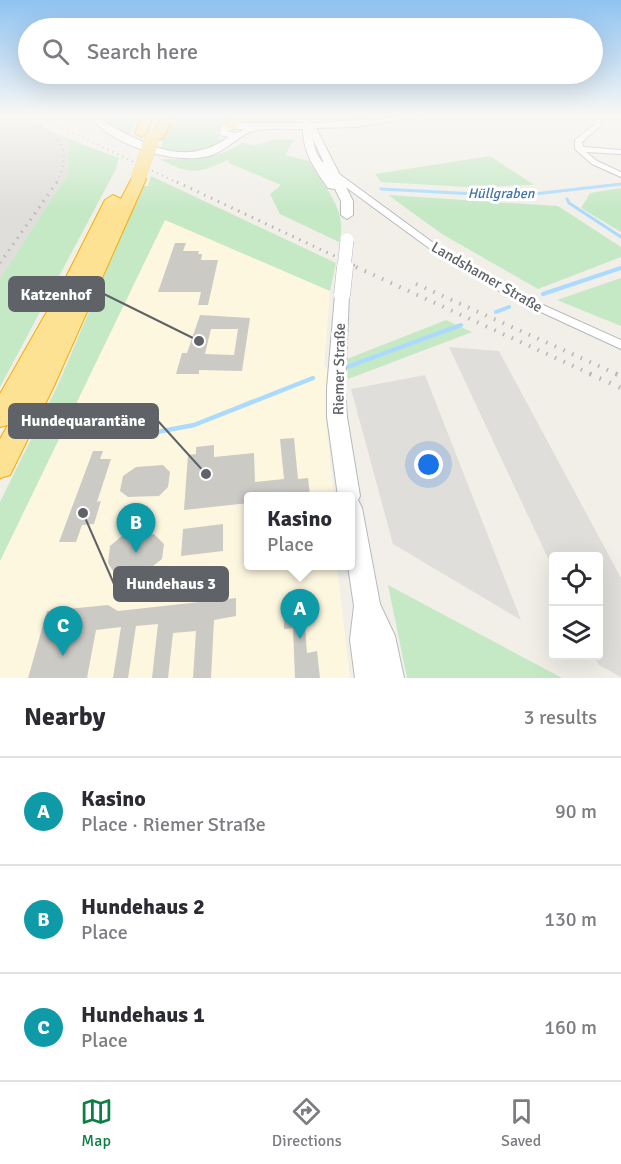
<!DOCTYPE html>
<html lang="en">
<head>
<meta charset="utf-8">
<style>
  :root { --surface:#fff; --page:#f2f2f3; --text:#2b2b33; --muted:#7c7c81; --line:#e1e1e2; --accent:#0b8043 }
  body { margin:0; font-family:Signika,sans-serif; background:var(--page); color:var(--text) }
  .controls { position:absolute; right:18px; bottom:18px; display:grid; overflow:hidden; border-radius:6px; box-shadow:0 6px 24px #0002 }
  .controls button { width:54px; height:54px; display:grid; place-items:center; padding:0; border:0; border-bottom:2px solid var(--line); background:var(--surface); color:var(--text); font:30px sans-serif }
  .you { position:absolute; left:429px; top:465px; width:21px; height:21px; margin:-15px; border:4px solid #fff; border-radius:50%; background:#1a73e8; box-shadow:0 0 0 9px #1a73e833 }
  .badge { display:grid; place-items:center; width:39px; height:39px; border-radius:50%; background:var(--accent); color:#fff; font-size:20px; font-weight:700 }
  .pin { position:absolute; translate:-50% -50px; filter:drop-shadow(0 2px 3px #0008) }
  .pin::after { content:''; position:absolute; top:32px; width:21px; height:18px; background:inherit; clip-path:polygon(0 0,100% 0,50% 100%) }
  .popup { position:absolute; left:244px; top:492px; width:111px; height:78px; box-sizing:border-box; display:grid; place-content:center; border-radius:6px; background:var(--surface); filter:drop-shadow(0 2px 4px #0005); font-size:20px; white-space:nowrap; color:var(--muted) }
  .popup b { font-size:22px; color:var(--text) }
  .popup::after { content:''; position:absolute; left:50%; top:100%; margin-left:-12px; border:12px solid transparent; border-top-color:var(--surface) }
  .list { margin:0; padding:0; list-style:none }
  h2 { display:flex; justify-content:space-between; align-items:center; height:78px; margin:0; padding:0 24px; font-size:26px }
  h2 small { font-size:20px; font-weight:400; color:var(--muted) }
  .list li { display:grid; grid-template-columns:39px 1fr auto; gap:18px; align-items:center; box-sizing:border-box; height:108px; padding:0 24px; border-top:2px solid var(--line) }
  .list b { display:block; font-size:22px; white-space:nowrap }
  .list p { margin:0; font-size:20px; white-space:nowrap; color:var(--muted) }
  .list em { font-size:20px; font-style:normal; color:var(--muted) }
  .icon { flex:none; width:33px; height:33px; fill:none; stroke:currentColor; stroke-width:2; stroke-linecap:round; stroke-linejoin:round }
  .map { position:relative; flex:none; width:621px; height:678px; overflow:hidden }
  .search { position:absolute; background:var(--surface); box-shadow:0 6px 24px #0002; left:18px; right:18px; top:18px; height:66px; display:flex; align-items:center; gap:15px; box-sizing:border-box; padding:0 21px; border-radius:33px; color:var(--muted); font-size:22px }
  .sheet { height:402px; background:var(--surface) }
  nav { display:flex; justify-content:space-around; align-items:center; box-sizing:border-box; height:84px; border-top:2px solid var(--line); background:var(--surface); font-size:16px; color:var(--muted) }
  nav a { display:grid; justify-items:center; gap:3px }
  nav .on { color:var(--accent) }
  .map>svg:first-child { display:block }
</style>
</head>
<body>
<div class="map">
<svg width="621" height="678" viewBox="0 0 621 678">
  <rect width="100%" height="100%" fill="#f1efe8"/>
  <path fill="#fef7e0" d="M165,219L330,291L324,366L327,368L326,420L334,496H249V566H337L350,678H0V561Z"/>
  <path fill="#e0deda" d="M0,116H17L69,139L67,175L0,279Z
    M449,347L499,351L621,578V677L599,665L594,656H598V556H554L553,569Z
    M425,375L521,620L393,544L351,389Z"/>
  <path fill="#c5e8c5" d="M96,116H138L129,136Z
    M172,116H236L216,132L221,140C207,157 179,155 160,150L163,142L159,140Z
    M250,116H297L298,120L288,125H245Z
    M69,139L119,158L116,169L0,387V279L67,175Z
    M276,139L294,140L285,155L309,161C324,186 349,212 339,242L280,214L270,194L281,185L229,163L228,160C197,174 190,175 160,159C188,160 218,160 242,143L256,145Z
    M490,156L534,185L468,187L381,182L375,174Z
    M151,176L336,263L330,291L165,220L0,561V502L58,385L142,186H148Z
    M621,188V232L581,208L590,193Z
    M388,195L558,206L621,247V257L538,289L442,234Z
    M621,278V326L557,300Z
    M446,320L472,332L348,379L347,359Z
    M388,585L562,678H407Z"/>
  <g fill="none" stroke-linecap="round" stroke-linejoin="round">
    <path stroke="#aadaff" stroke-width="3" d="M381,189L517,196L621,184
      M567,199L569,203L621,237"/>
    <path stroke="#aadaff" stroke-width="4" d="M543,294L621,268
      M496,312L509,307
      M347,367L461,325"/>
    <path stroke="#aadaff" stroke-width="4.5" d="M136,436L194,425L313,378"/>
  </g>
  <path fill="#cccac5" fill-rule="evenodd" d="M175,243H186L183,251H199L198,254H202L201,260H218L208,305H198L201,292H158Z
    M200,315L250,318L242,371L199,370V374H176L182,353H187ZM211,329H238L234,355L205,354Z
    M294,438L298,479L308,478L310,496H249V503L184,510L188,455L196,454V447L214,445V457L254,453L255,482L284,479L280,439Z
    M93,451H103L100,459H111L97,502L101,501L94,524L82,525L76,542H59Z
    M163,465L170,472L168,487L159,496L128,497L120,491L123,476L136,467Z
    M223,524V551L181,556L183,529Z
    M154,534L164,544L162,559L148,570L115,574L108,563L110,546L123,535Z
    M236,598V616L214,620L211,678H193L196,631L173,633L168,678H152L158,624L136,626L128,678H113L121,627L96,630L87,678H28L47,611L108,605L118,611Z
    M303,600L307,653L317,651L320,678H295L293,628L284,629L283,603Z"/>
  <g fill="none" stroke-linecap="round" stroke-linejoin="round">
    <defs>
      <path id="street" d="M599,116H605L599,127L582,142L583,147L621,150V154L586,152L597,161L621,172V177L592,164L575,149V140L594,125Z
        M310,157H316L439,247L477,270L523,296L621,340V349L515,300L469,274L433,251L310,161Z"/>
      <path id="secondary" d="M89,116C101,116 106,124 117,129C157,150 188,165 229,137L219,135L221,126L234,123H303L301,119L305,116L312,123L423,116L355,127L316,128L353,201V215L347,219L341,215V201L335,189L328,188C315,169 303,153 303,129C288,129 272,128 257,130C241,133 228,149 212,155C177,167 111,145 89,116ZM234,129H242L243,130L236,133L227,131ZM313,139L314,141L329,174L316,152Z
        M342,290L349,295L345,388L347,417L360,496L358,500L362,508L380,604L395,636L404,678H355L350,640L354,606L348,566H351V496H338L327,417V388L335,295Z"/>
      <path id="highway" d="M141,116H153L147,133L141,137L135,133Z
        M162,116H174L163,138L147,141L145,138L153,133Z
        M233,116H246L235,129H227L225,126Z
        M138,174L146,179L54,386L10,475L0,478V439L8,425L0,427V394L61,287L105,200L113,195L121,199L133,176Z"/>
    </defs>
    <use href="#street" stroke="#b5b8bc" stroke-width="2"/>
    <use href="#secondary" stroke="#b6babf" stroke-width="2"/>
    <use href="#highway" stroke="#f9ab00" stroke-width="2"/>
    <use href="#street" fill="#fff" fill-rule="evenodd"/>
    <use href="#secondary" fill="#fff" fill-rule="evenodd"/>
    <use href="#highway" fill="#fde293" fill-rule="evenodd"/>
    <path stroke="#b6b7b8" stroke-width="2" stroke-dasharray="1 4.5" stroke-linecap="butt" d="M38,116L180,184
      M26,118C58,138 75,144 56,184"/>
    <path stroke="#b6b7b8" stroke-width="3" stroke-dasharray="1.5 6" stroke-linecap="butt" d="M177,182L360,268
      M0,263L57,182"/>
    <path stroke="#b6b7b8" stroke-width="4" stroke-dasharray="1.5 8" stroke-linecap="butt" d="M356,267L593,375
      M416,284L619,375"/>
    <path stroke="#b6b7b8" stroke-width="4.5" stroke-dasharray="1.5 9" stroke-linecap="butt" d="M590,374L621,388
      M616,374L621,376"/>
    <defs>
      <path id="secondary-bridge-far1" d="M344,268L347,240"/>
      <path id="secondary-bridge" d="M342,295L345,267"/>
      <path id="highway-bridge" d="M138,179L152,138"/>
    </defs>
    <use href="#secondary-bridge-far1" stroke="#b6babf" stroke-width="14" stroke-linecap="butt"/>
    <use href="#secondary-bridge" stroke="#b6babf" stroke-width="17" stroke-linecap="butt"/>
    <use href="#highway-bridge" stroke="#f9ab00" stroke-width="14" stroke-linecap="butt"/>
    <use href="#secondary-bridge-far1" stroke="#fff" stroke-width="13"/>
    <use href="#secondary-bridge" stroke="#fff" stroke-width="16"/>
    <use href="#highway-bridge" stroke="#fde293" stroke-width="14"/>
  </g>
  <linearGradient id="sky" x2="0" y2="1"><stop stop-color="#8fc3f1"/><stop offset="0.55" stop-color="#f9f8f5"/><stop offset="1" stop-color="#f9f8f5" stop-opacity="0"/></linearGradient>
  <rect width="621" height="211" fill="url(#sky)"/>
  <g text-anchor="middle" dominant-baseline="central" stroke-width="6" stroke-linejoin="round" paint-order="stroke">
    <g font-size="14" font-style="italic" fill="#4174aa" stroke="#fff">
      <text x="501" y="193">Hüllgraben</text>
    </g>
    <g font-size="15" fill="#5f6368" stroke="#fff">
      <text transform="translate(487 277) rotate(30)">Landshamer Straße</text>
      <text transform="translate(339 369) rotate(-89)">Riemer Straße</text>
    </g>
  </g>
  <path fill="none" stroke="#5f6368" stroke-width="2" d="M199 341L104 294M206 474L158 421M83 513L114 584"/>
  <g fill="#5f6368" stroke="#fff" stroke-width="2">
    <circle cx="199" cy="341" r="6"/>
    <circle cx="206" cy="474" r="6"/>
    <circle cx="83" cy="513" r="6"/>
  </g>
  <g fill="#5f6368" stroke="#5f6368" stroke-width="2">
    <rect x="9" y="277" width="95" height="34" rx="6"/>
    <rect x="9" y="404" width="149" height="34" rx="6"/>
    <rect x="114" y="567" width="114" height="34" rx="6"/>
  </g>
  <g font-size="16" text-anchor="middle" font-weight="bold" fill="#fff">
    <text x="56" y="300">Katzenhof</text>
    <text x="83" y="426">Hundequarantäne</text>
    <text x="171" y="589">Hundehaus 3</text>
  </g>
</svg>
<div class="controls">
<button><svg class="icon" aria-label="locate" viewBox="0 0 24 24"><circle cx="12" cy="12" r="6"/><path d="M12 2v4M12 18v4M2 12h4M18 12h4"/></svg></button>
<button><svg class="icon" aria-label="layers" viewBox="0 0 24 24"><path d="M12 4l9 5-9 5-9-5zM3 14l9 5 9-5"/></svg></button>
</div>
<div class="you"></div>
<div class="pin badge" style="left:300px;top:639px;background:#0f9aa8">A</div>
<div class="popup"><b>Kasino</b>Place</div>
<div class="pin badge" style="left:136px;top:553px;background:#0f9aa8">B</div>
<div class="pin badge" style="left:63px;top:656px;background:#0f9aa8">C</div>
<div class="search"><svg class="icon" aria-label="search" viewBox="0 0 24 24"><circle cx="10" cy="10" r="6"/><path d="M15 15l6 6"/></svg>Search here</div>
</div>
<section class="sheet">
<h2>Nearby<small>3 results</small></h2>
<ul class="list">
<li><span class="badge" style="background:#0f9aa8">A</span><div><b>Kasino</b><p>Place · Riemer Straße</p></div><em>90 m</em></li>
<li><span class="badge" style="background:#0f9aa8">B</span><div><b>Hundehaus 2</b><p>Place</p></div><em>130 m</em></li>
<li><span class="badge" style="background:#0f9aa8">C</span><div><b>Hundehaus 1</b><p>Place</p></div><em>160 m</em></li>
</ul>
</section>
<nav>
<a class="on"><svg class="icon" aria-label="map" viewBox="0 0 24 24"><path d="M3 6l6-2 6 2 6-2v14l-6 2-6-2-6 2zM9 4v14M15 6v14"/></svg>Map</a>
<a><svg class="icon" aria-label="directions" viewBox="0 0 24 24"><path d="M12 3l9 9-9 9-9-9zM9 14v-3h6M13 9l2 2-2 2"/></svg>Directions</a>
<a><svg class="icon" aria-label="saved" viewBox="0 0 24 24"><path d="M7 4h10v16l-5-4-5 4z"/></svg>Saved</a>
</nav>
</body>
</html>
